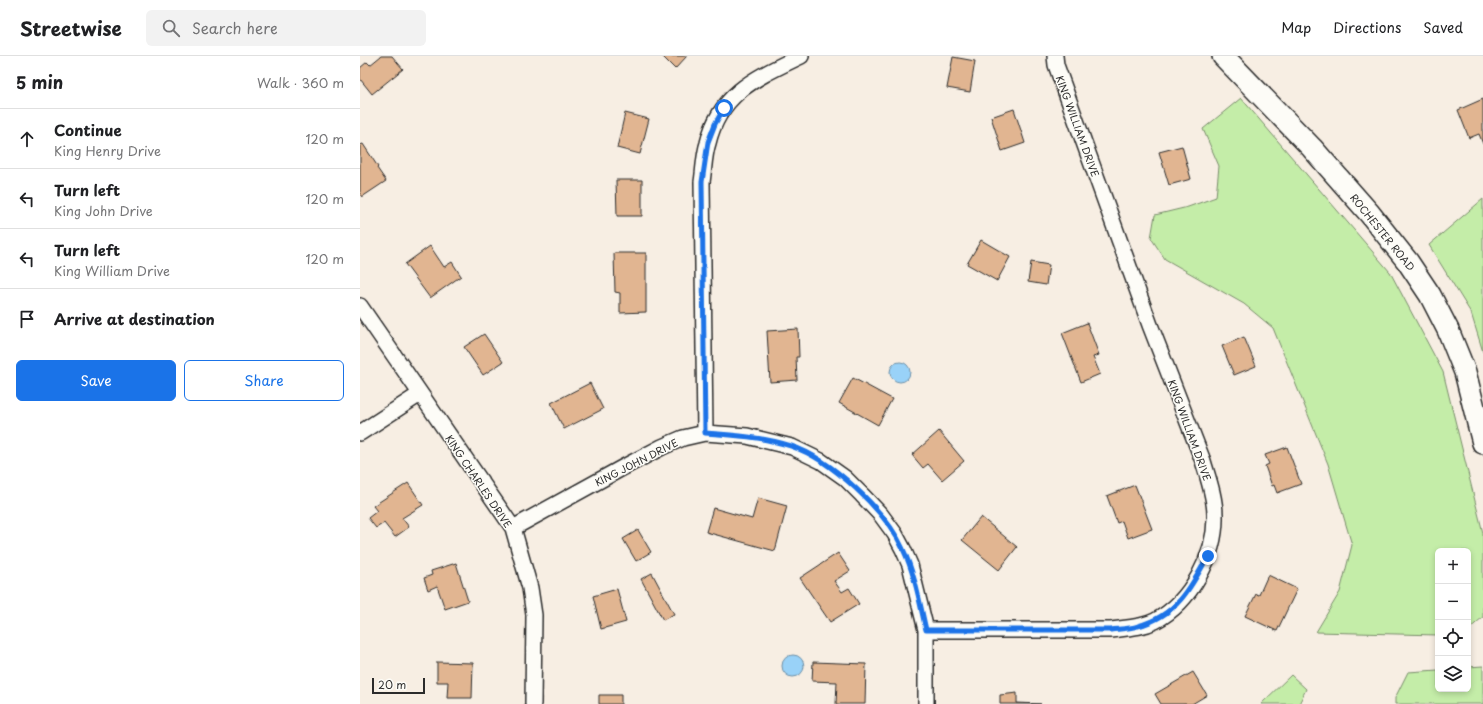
<!DOCTYPE html>
<html lang="en">
<head>
<meta charset="utf-8">
<style>
  :root { --surface:#fff; --page:#f2f2f2; --text:#202124; --muted:#757577; --line:#e0e0e0; --accent:#1a73e8 }
  body { margin:0; font-family:"Playpen Sans",sans-serif; background:var(--page); color:var(--text) }
  .controls { position:absolute; right:12px; bottom:12px; display:grid; overflow:hidden; border-radius:6px; box-shadow:0 2px 6px #0003 }
  .controls button { width:36px; height:36px; display:grid; place-items:center; padding:0; border:0; border-bottom:1px solid var(--line); background:var(--surface); color:var(--text); font:20px sans-serif }
  .scale { position:absolute; left:12px; bottom:10px; width:53px; box-sizing:border-box; padding-left:4px; border:2px solid #2b2b2b; border-top:0; font-size:11px; line-height:14px; white-space:nowrap; color:#2b2b2b; -webkit-text-stroke:3px #fdfcf7; paint-order:stroke }
  .stop { position:absolute; width:12px; height:12px; margin:-9px; border:3px solid #1a73e8; border-radius:50%; background:#fff }
  .stop.end { background:#1a73e8; border-color:#fff; box-shadow:0 1px 4px #0008 }
  .list { margin:0; padding:0; list-style:none }
  h2 { display:flex; justify-content:space-between; align-items:center; height:52px; margin:0; padding:0 16px; font-size:17px }
  h2 small { font-size:13px; font-weight:400; color:var(--muted) }
  .list li { display:grid; grid-template-columns:26px 1fr auto; gap:12px; align-items:center; box-sizing:border-box; height:60px; padding:0 16px; border-top:1px solid var(--line) }
  .list b { display:block; font-size:15px; white-space:nowrap }
  .list p { margin:0; font-size:13px; white-space:nowrap; color:var(--muted) }
  .list em { font-size:13px; font-style:normal; color:var(--muted) }
  .actions { display:flex; gap:8px; padding:12px 16px }
  .actions a { flex:1; padding:9px 0; border:1px solid var(--accent); border-radius:6px; text-align:center; font-size:14px; color:var(--accent) }
  .actions .main { background:var(--accent); color:#fff }
  .icon { flex:none; width:22px; height:22px; fill:none; stroke:currentColor; stroke-width:2; stroke-linecap:round; stroke-linejoin:round }
  .map { position:relative; flex:none; width:1123px; height:648px; overflow:hidden }
  header { display:flex; align-items:center; gap:24px; box-sizing:border-box; height:56px; padding:0 20px; background:var(--surface); border-bottom:1px solid var(--line) }
  header strong { font-size:19px }
  nav { display:flex; gap:22px; margin-inline-start:auto; font-size:14px }
  .search { width:280px; height:36px; background:var(--page); display:flex; align-items:center; gap:10px; box-sizing:border-box; padding:0 14px; border-radius:6px; color:var(--muted); font-size:15px }
  main { display:flex }
  aside { flex:1; background:var(--surface) }
  .map>svg:first-child { display:block }
</style>
</head>
<body>
<header>
<strong>Streetwise</strong>
<div class="search"><svg class="icon" aria-label="search" viewBox="0 0 24 24"><circle cx="10" cy="10" r="6"/><path d="M15 15l6 6"/></svg>Search here</div>
<nav><a>Map</a><a>Directions</a><a>Saved</a></nav>
</header>
<main>
<aside>
<h2>5 min<small>Walk · 360 m</small></h2>
<ul class="list">
<li><svg class="icon" aria-label="ahead" viewBox="0 0 24 24"><path d="M12 20V5M6 11l6-6 6 6"/></svg><div><b>Continue</b><p>King Henry Drive</p></div><em>120 m</em></li>
<li><svg class="icon" aria-label="left" viewBox="0 0 24 24"><path d="M17 20v-9H6M10 6l-5 5 5 5"/></svg><div><b>Turn left</b><p>King John Drive</p></div><em>120 m</em></li>
<li><svg class="icon" aria-label="left" viewBox="0 0 24 24"><path d="M17 20v-9H6M10 6l-5 5 5 5"/></svg><div><b>Turn left</b><p>King William Drive</p></div><em>120 m</em></li>
<li><svg class="icon" aria-label="arrive" viewBox="0 0 24 24"><path d="M6 21V4h12l-3 4 3 4H6"/></svg><div><b>Arrive at destination</b></div></li>
</ul>
<div class="actions"><a class="main">Save</a><a>Share</a></div>
</aside>
<div class="map">
<svg width="1123" height="648" viewBox="0 0 1123 648">
  <rect width="100%" height="100%" fill="#f7eee3"/>
  <filter id="ink" filterUnits="userSpaceOnUse"><feTurbulence type="fractalNoise" baseFrequency=".025" numOctaves="2"/><feDisplacementMap in="SourceGraphic" scale="8" xChannelSelector="R" yChannelSelector="G"/><feConvolveMatrix kernelMatrix="1 2 1 2 8 2 1 2 1" color-interpolation-filters="sRGB"/></filter>
  <g filter="url(#ink)">
    <path fill="#c4eda8" stroke="#788c6a" d="M881,42L1030,216L1083,316L1123,477V561L1108,574V495H1078V579L956,576L980,536L992,489L968,408L913,272L884,248L805,203L791,182L795,159L828,151L856,141L859,110L843,73Z
      M1123,143V296L1111,257L1069,189Z
      M1123,610V648H1035V642L1048,616L1078,614V633H1108V611Z
      M931,619L946,633L939,648H901Z"/>
    <path fill="#99d2f8" stroke="#6d8fa6" d="M530 316a10 10 0 1 1 20 0a10 10 0 1 1-20 0Z
      M422 610a11 11 0 1 1 22 0a11 11 0 1 1-22 0Z"/>
    <path fill="#e1b591" stroke="#2b2b2b" d="M21,0H32L43,13L12,38L0,23V12L7,6L10,9Z
      M302,0H327L315,13Z
      M593,1L615,5L610,36L587,32Z
      M1123,43V88L1119,78L1109,82L1098,54Z
      M654,53L665,87L642,95L631,61Z
      M265,57L289,63L280,98L257,92Z
      M3,88L18,111L17,112L26,125L2,141L0,138V89Z
      M822,90L831,123L809,129L799,96Z
      M256,124H282V160H257Z
      M621,184L650,201L637,225L607,208Z
      M70,190L84,211L92,206L101,220L70,242L45,208Z
      M254,197H286V256L260,257V237L255,236Z
      M671,206L689,209L686,229L668,226Z
      M727,267L739,299L733,301L740,318L721,326L702,277Z
      M438,273L439,301H436L437,324L410,326L407,275Z
      M124,278L143,306L123,319L104,291Z
      M884,281L896,310L874,319L862,290Z
      M493,322L532,343L518,369L479,347Z
      M230,327L243,353L204,373L191,347Z
      M579,375L604,405L582,424L568,408L563,412L552,399Z
      M927,391L941,428L917,437L914,429L912,430L905,410L909,408L905,399Z
      M48,427L63,449L42,462L49,471L35,481L24,467L16,472L8,462L17,455L13,450Z
      M775,429L792,473L768,482L762,465L757,467L747,440Z
      M398,442L427,450L415,495L346,476L353,452L392,463Z
      M621,461L657,491L639,514L602,484Z
      M278,474L291,496L276,505L263,483Z
      M478,497L490,515L474,525L482,536L489,532L499,548L470,566L440,522Z
      M96,507L108,545L85,553L77,530L68,534L64,522L72,519L71,515Z
      M292,517L314,558L303,564L281,523Z
      M908,519L937,533L917,575L885,560L896,538L899,539Z
      M257,533L266,566L241,573L233,540Z
      M77,606L113,607L112,642H87L88,626H77Z
      M453,606L506,608L505,648H476L477,626L452,625Z
      M833,616L847,639L832,648H801L795,638Z
      M657,637V647L681,648H640V639Z
      M239,639H261V648H239Z"/>
    <g fill="none" stroke-linecap="round" stroke-linejoin="round">
      <defs>
        <path id="street" d="M0,250L153,472L170,532L174,559L173,648
          M0,377L60,338
          M345,377L342,126C344,113 344,99 348,87C360,36 398,21 441,0
          M153,472L262,412L302,391L323,382L345,377L387,380L432,391L461,405L485,422L502,439L521,459L535,478L543,493L550,509L566,574V648
          M566,574H751C765,572 781,572 795,565C831,546 856,499 855,459C855,441 848,422 843,405L790,269L696,9L695,0"/>
        <path id="secondary" d="M863,0L952,92L1010,158L1048,206L1070,239L1088,274L1105,316L1123,387"/>
      </defs>
      <use href="#street" stroke="#2b2b2b" stroke-width="18"/>
      <use href="#secondary" stroke="#2b2b2b" stroke-width="24"/>
      <use href="#street" stroke="#fdfcf7" stroke-width="15"/>
      <use href="#secondary" stroke="#fdfcf7" stroke-width="21"/>
    </g>
  </g>
  <g fill="none" stroke-linecap="round" stroke-linejoin="round" filter="url(#ink)">
    <path stroke="#1a73e8" stroke-width="5" d="M364,52L355,68L348,86L342,126L345,377C374,379 403,381 431,390C471,403 526,455 543,493C555,518 560,548 566,574H751C760,573 770,573 778,570C816,560 831,532 848,500"/>
  </g>
  <g text-anchor="middle" dominant-baseline="central" stroke-width="3" stroke-linejoin="round" paint-order="stroke">
    <g font-size="10" fill="#2b2b2b" stroke="#fdfcf7">
      <text transform="translate(718 70) rotate(70)">KING WILLIAM DRIVE</text>
      <text transform="translate(1023 176) rotate(51)">ROCHESTER ROAD</text>
      <text transform="translate(830 374) rotate(70)">KING WILLIAM DRIVE</text>
      <text transform="translate(276 406) rotate(-27)">KING JOHN DRIVE</text>
      <text transform="translate(119 425) rotate(56)">KING CHARLES DRIVE</text>
    </g>
  </g>
</svg>
<div class="controls">
<button>+</button>
<button>−</button>
<button><svg class="icon" aria-label="locate" viewBox="0 0 24 24"><circle cx="12" cy="12" r="6"/><path d="M12 2v4M12 18v4M2 12h4M18 12h4"/></svg></button>
<button><svg class="icon" aria-label="layers" viewBox="0 0 24 24"><path d="M12 4l9 5-9 5-9-5zM3 14l9 5 9-5"/></svg></button>
</div>
<div class="scale">20 m</div>
<div class="stop" style="left:364px;top:52px"></div>
<div class="stop end" style="left:848px;top:500px"></div>
</div>
</main>
</body>
</html>
